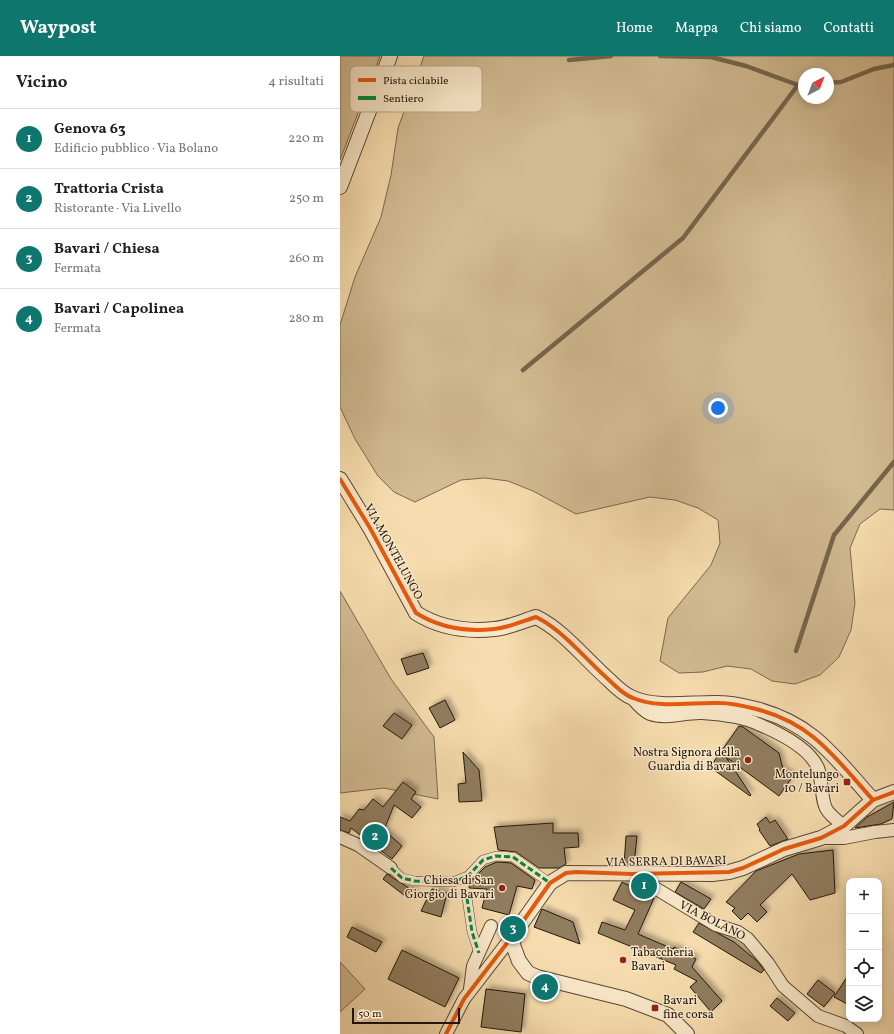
<!DOCTYPE html>
<html lang="it">
<head>
<meta charset="utf-8">
<style>
  :root { --surface:#fff; --page:#f2f2f2; --text:#222; --muted:#767676; --line:#e0e0e0; --accent:#0f766e }
  body { margin:0; font-family:Vollkorn,serif; background:var(--page); color:var(--text) }
  .controls { position:absolute; right:12px; bottom:12px; display:grid; overflow:hidden; border-radius:8px; box-shadow:0 2px 10px #0003 }
  .controls button { width:36px; height:36px; display:grid; place-items:center; padding:0; border:0; border-bottom:1px solid var(--line); background:var(--surface); color:var(--text); font:20px sans-serif }
  .compass { position:absolute; left:458px; top:12px; width:36px; height:36px; border-radius:50%; background:var(--surface); box-shadow:0 2px 10px #0003; rotate:42deg }
  .scale { position:absolute; left:12px; bottom:10px; width:108px; box-sizing:border-box; padding-left:4px; border:2px solid #23170b; border-top:0; font-size:11px; line-height:14px; white-space:nowrap; color:#23170b; -webkit-text-stroke:3px #f9e8ca; paint-order:stroke }
  .you { position:absolute; left:378px; top:352px; width:14px; height:14px; margin:-10px; border:3px solid #fff; border-radius:50%; background:#1a73e8; box-shadow:0 0 0 6px #1a73e833 }
  .badge { display:grid; place-items:center; width:26px; height:26px; border-radius:50%; background:var(--accent); color:#fff; font-size:13px; font-weight:700 }
  .pin { position:absolute; translate:-50% -50%; border:2px solid #fff; box-shadow:0 1px 4px #0006 }
  .list { margin:0; padding:0; list-style:none }
  h2 { display:flex; justify-content:space-between; align-items:center; height:52px; margin:0; padding:0 16px; font-size:17px }
  h2 small { font-size:13px; font-weight:400; color:var(--muted) }
  .list li { display:grid; grid-template-columns:26px 1fr auto; gap:12px; align-items:center; box-sizing:border-box; height:60px; padding:0 16px; border-top:1px solid var(--line) }
  .list b { display:block; font-size:15px; white-space:nowrap }
  .list p { margin:0; font-size:13px; white-space:nowrap; color:var(--muted) }
  .list em { font-size:13px; font-style:normal; color:var(--muted) }
  .icon { flex:none; width:22px; height:22px; fill:none; stroke:currentColor; stroke-width:2; stroke-linecap:round; stroke-linejoin:round }
  .map { position:relative; flex:none; width:554px; height:978px; overflow:hidden }
  header { display:flex; align-items:center; gap:24px; box-sizing:border-box; height:56px; padding:0 20px; background:var(--accent); color:#fff }
  header strong { font-size:19px }
  nav { display:flex; gap:22px; margin-inline-start:auto; font-size:14px }
  main { display:flex }
  aside { flex:1; background:var(--surface) }
  .map>svg:first-child { display:block }
</style>
</head>
<body>
<header>
<strong>Waypost</strong>
<nav><a>Home</a><a>Mappa</a><a>Chi siamo</a><a>Contatti</a></nav>
</header>
<main>
<aside>
<h2>Vicino<small>4 risultati</small></h2>
<ul class="list">
<li><span class="badge">1</span><div><b>Genova 63</b><p>Edificio pubblico · Via Bolano</p></div><em>220 m</em></li>
<li><span class="badge">2</span><div><b>Trattoria Crista</b><p>Ristorante · Via Livello</p></div><em>250 m</em></li>
<li><span class="badge">3</span><div><b>Bavari / Chiesa</b><p>Fermata</p></div><em>260 m</em></li>
<li><span class="badge">4</span><div><b>Bavari / Capolinea</b><p>Fermata</p></div><em>280 m</em></li>
</ul>
</aside>
<div class="map">
<svg width="554" height="978" viewBox="0 0 554 978">
  <defs>
    <filter id="shadow"><feDropShadow dx="3.5" dy="-3.5" stdDeviation="2" flood-color="#0004"/></filter>
  </defs>
  <rect width="100%" height="100%" fill="#f6dcae"/>
  <filter id="stains"><feTurbulence type="fractalNoise" baseFrequency=".005" numOctaves="4"/><feColorMatrix values="0 0 0 0 .2 0 0 0 0 .09 0 0 0 0 .02 0 0 0 .5 -.17"/></filter>
  <radialGradient id="worn" r=".72"><stop offset=".6" stop-color="#630" stop-opacity="0"/><stop offset="1" stop-color="#630" stop-opacity=".3"/></radialGradient>
  <path fill="#d2bb92" stroke="#7a694e" fill-rule="evenodd" d="M0,0H40L0,104Z
    M84,0H554V454L540,453L520,468L510,492L515,547L511,574L499,601L480,619L455,628L432,625L411,613L387,610L363,616L339,617L320,605L328,562L371,509L380,487L378,464L358,452L335,444L310,441L236,458L193,435L168,425L145,422L121,424L75,446L54,436L38,420L15,383L0,351V269L15,221L41,161L51,119L58,72ZM464,18H488V42H464Z
    M0,535L51,623L94,681L98,743L44,732L0,737Z
    M0,906L25,933L0,956Z"/>
  <g fill="none" stroke-linecap="round" stroke-linejoin="round">
    <path stroke="#76654c" stroke-width="4.5" d="M320,0L371,1L406,10L458,29L464,28
      M229,4L271,0
      M488,27L501,26L534,13L554,9
      M183,314L343,182L458,29
      M456,595L494,479L554,406"/>
  </g>
  <path fill="#917d60" stroke="#23170b" filter="url(#shadow)" d="M83,597L89,612L67,619L61,603Z
    M105,644L115,664L100,672L89,652Z
    M54,657L72,669L62,683L43,670Z
    M399,670L403,671L439,697L443,713L453,720L439,740L386,701L411,739L410,740L370,711Z
    M123,696L139,714L142,745L119,746L118,728L126,727Z
    M63,726L76,736L71,743L81,751L72,762L54,749L44,774L62,790L52,803L11,772L9,777L0,774V761L10,765L19,753L24,754L33,743L43,751Z
    M554,746L552,763L541,768L515,772L527,761Z
    M426,761L430,767L435,764L448,783L430,790L419,774L420,773L417,768Z
    M213,767V777H238L239,791L224,792L226,808L219,812H199L176,796L158,794L154,771Z
    M286,780H297L294,809H284Z
    M493,794L495,837L470,844L452,818L420,849L427,856L417,866L408,857L401,864L392,855L395,852L386,846L416,815L459,798Z
    M157,806L171,807L195,824L192,833L177,830L169,859L142,852L147,833L129,832L130,826L145,811Z
    M47,818L75,836L69,843L43,823Z
    M282,826L314,842L298,878L333,893L334,891L356,903L352,911L382,945L371,956L350,931L357,925L334,913L336,909L258,877L262,866L285,874L295,854L273,844Z
    M341,826L371,843L364,853L335,836Z
    M92,833L107,837L101,861L81,855Z
    M202,853L233,866L240,888L194,871Z
    M359,867L394,886L417,905L424,914L421,917L353,876Z
    M12,871L42,886L36,896L7,881Z
    M62,894L119,922L105,951L48,923Z
    M509,918V949L494,941Z
    M478,924L495,937L484,951L467,938Z
    M146,933L185,938L181,976L141,971Z
    M437,942L455,957L448,965L430,950Z"/>
  <g fill="none" stroke-linecap="round" stroke-linejoin="round">
    <defs>
      <path id="pedestrian" d="M51,812L62,822L75,825L113,826L128,820L143,804L156,800L173,801L210,827
        M127,842L132,876L139,897"/>
      <path id="minor" d="M292,642C297,648 303,655 310,658C326,664 346,656 362,657C377,658 404,661 418,668C437,676 469,691 478,712C480,716 480,722 481,727C484,752 483,754 504,770
        M0,781L18,789L51,812
        M481,782H504L535,776L554,774
        M292,818L376,869L398,876L408,883L428,907L443,930L478,960L506,970L517,978
        M130,933L133,910L151,870
        M106,978L124,943L174,878"/>
      <path id="tertiary" d="M0,131L50,0
        M0,423L30,472L76,557C100,572 126,576 154,573C168,572 183,565 196,561C223,574 246,604 269,624C275,630 284,639 293,642C319,653 352,646 380,647C392,647 404,650 416,653C474,668 495,702 533,744
        M347,978L328,959L286,943L197,921L188,917L179,905L173,889L174,878L210,827L226,817L372,818L389,816L403,812L444,793L481,782L504,770L533,744L554,736"/>
    </defs>
    <use href="#pedestrian" stroke="#584834" stroke-width="10"/>
    <use href="#minor" stroke="#584834" stroke-width="14"/>
    <use href="#tertiary" stroke="#584834" stroke-width="16"/>
    <use href="#pedestrian" stroke="#f9e8ca" stroke-width="9"/>
    <use href="#minor" stroke="#f9e8ca" stroke-width="12"/>
    <use href="#tertiary" stroke="#f9e8ca" stroke-width="14"/>
    <path stroke="#00873e" stroke-width="3" stroke-dasharray="6 3" stroke-linecap="butt" d="M51,812L62,822L75,825L113,826L128,820L143,804L156,800L173,801L210,827
      M127,842L132,876L139,897"/>
    <defs>
      <path id="cycleway" d="M0,423L30,472L76,557C100,572 126,576 154,573C168,572 183,565 196,561C223,574 246,604 269,624C275,630 284,639 293,642C319,653 352,646 380,647C392,647 404,650 416,653C474,668 495,702 533,744
        M106,978L124,943L174,878L210,827L226,817L236,816L292,818L389,816L403,812L444,793L481,782L504,770L533,744L554,736"/>
    </defs>
    <use href="#cycleway" stroke="#f9e8ca" stroke-width="6"/>
    <use href="#cycleway" stroke="#e8590c" stroke-width="4"/>
  </g>
  <g fill="#8f2418" stroke="#f9e8ca" stroke-width="1.5">
    <circle cx="408" cy="704" r="4"/>
    <rect x="503" y="722" width="8" height="8" rx="2"/>
    <circle cx="162" cy="832" r="4"/>
    <circle cx="283" cy="904" r="4"/>
    <rect x="311" y="948" width="8" height="8" rx="2"/>
  </g>
  <g text-anchor="middle" dominant-baseline="central" stroke-width="3" stroke-linejoin="round" paint-order="stroke">
    <g font-size="12" fill="#23170b" stroke="#f9e8ca">
      <text transform="translate(53 496) rotate(61)">VIA MONTELUNGO</text>
      <text transform="translate(326 806) rotate(-1)">VIA SERRA DI BAVARI</text>
      <text transform="translate(372 865) rotate(27)">VIA BOLANO</text>
    </g>
    <g font-size="12" fill="#23170b" stroke="#f9e8ca" text-anchor="end">
      <text x="400" y="697">Nostra Signora della<tspan x="400" dy="14">Guardia di Bavari</tspan></text>
      <text x="499" y="719">Montelungo<tspan x="499" dy="14">10 / Bavari</tspan></text>
      <text x="154" y="825">Chiesa di San<tspan x="154" dy="14">Giorgio di Bavari</tspan></text>
      <text x="291" y="897" text-anchor="start">Tabaccheria<tspan x="291" dy="14">Bavari</tspan></text>
      <text x="323" y="945" text-anchor="start">Bavari<tspan x="323" dy="14">fine corsa</tspan></text>
    </g>
  </g>
  <rect x="10" y="10" width="132" height="46" rx="6" fill="#f9e8ca" stroke="#b9a991" stroke-width="1"/>
  <rect x="18" y="22" width="18" height="4" fill="#e8590c"/>
  <rect x="18" y="40" width="18" height="4" fill="#00873e"/>
  <g font-size="11" fill="#23170b">
    <text x="43" y="28">Pista ciclabile</text>
    <text x="43" y="46">Sentiero</text>
  </g>
  <rect width="100%" height="100%" filter="url(#stains)"/>
  <rect width="100%" height="100%" fill="url(#worn)"/>
</svg>
<div class="controls">
<button>+</button>
<button>−</button>
<button><svg class="icon" aria-label="locate" viewBox="0 0 24 24"><circle cx="12" cy="12" r="6"/><path d="M12 2v4M12 18v4M2 12h4M18 12h4"/></svg></button>
<button><svg class="icon" aria-label="layers" viewBox="0 0 24 24"><path d="M12 4l9 5-9 5-9-5zM3 14l9 5 9-5"/></svg></button>
</div>
<svg class="compass" viewBox="-18 -18 36 36"><path d="M0-13l5 13h-10z" fill="#e53935"/><path d="M0 13l5-13h-10z" fill="#767676"/></svg>
<div class="scale">50 m</div>
<div class="you"></div>
<div class="pin badge" style="left:304px;top:830px">1</div>
<div class="pin badge" style="left:35px;top:781px">2</div>
<div class="pin badge" style="left:173px;top:873px">3</div>
<div class="pin badge" style="left:205px;top:931px">4</div>
</div>
</main>
</body>
</html>
